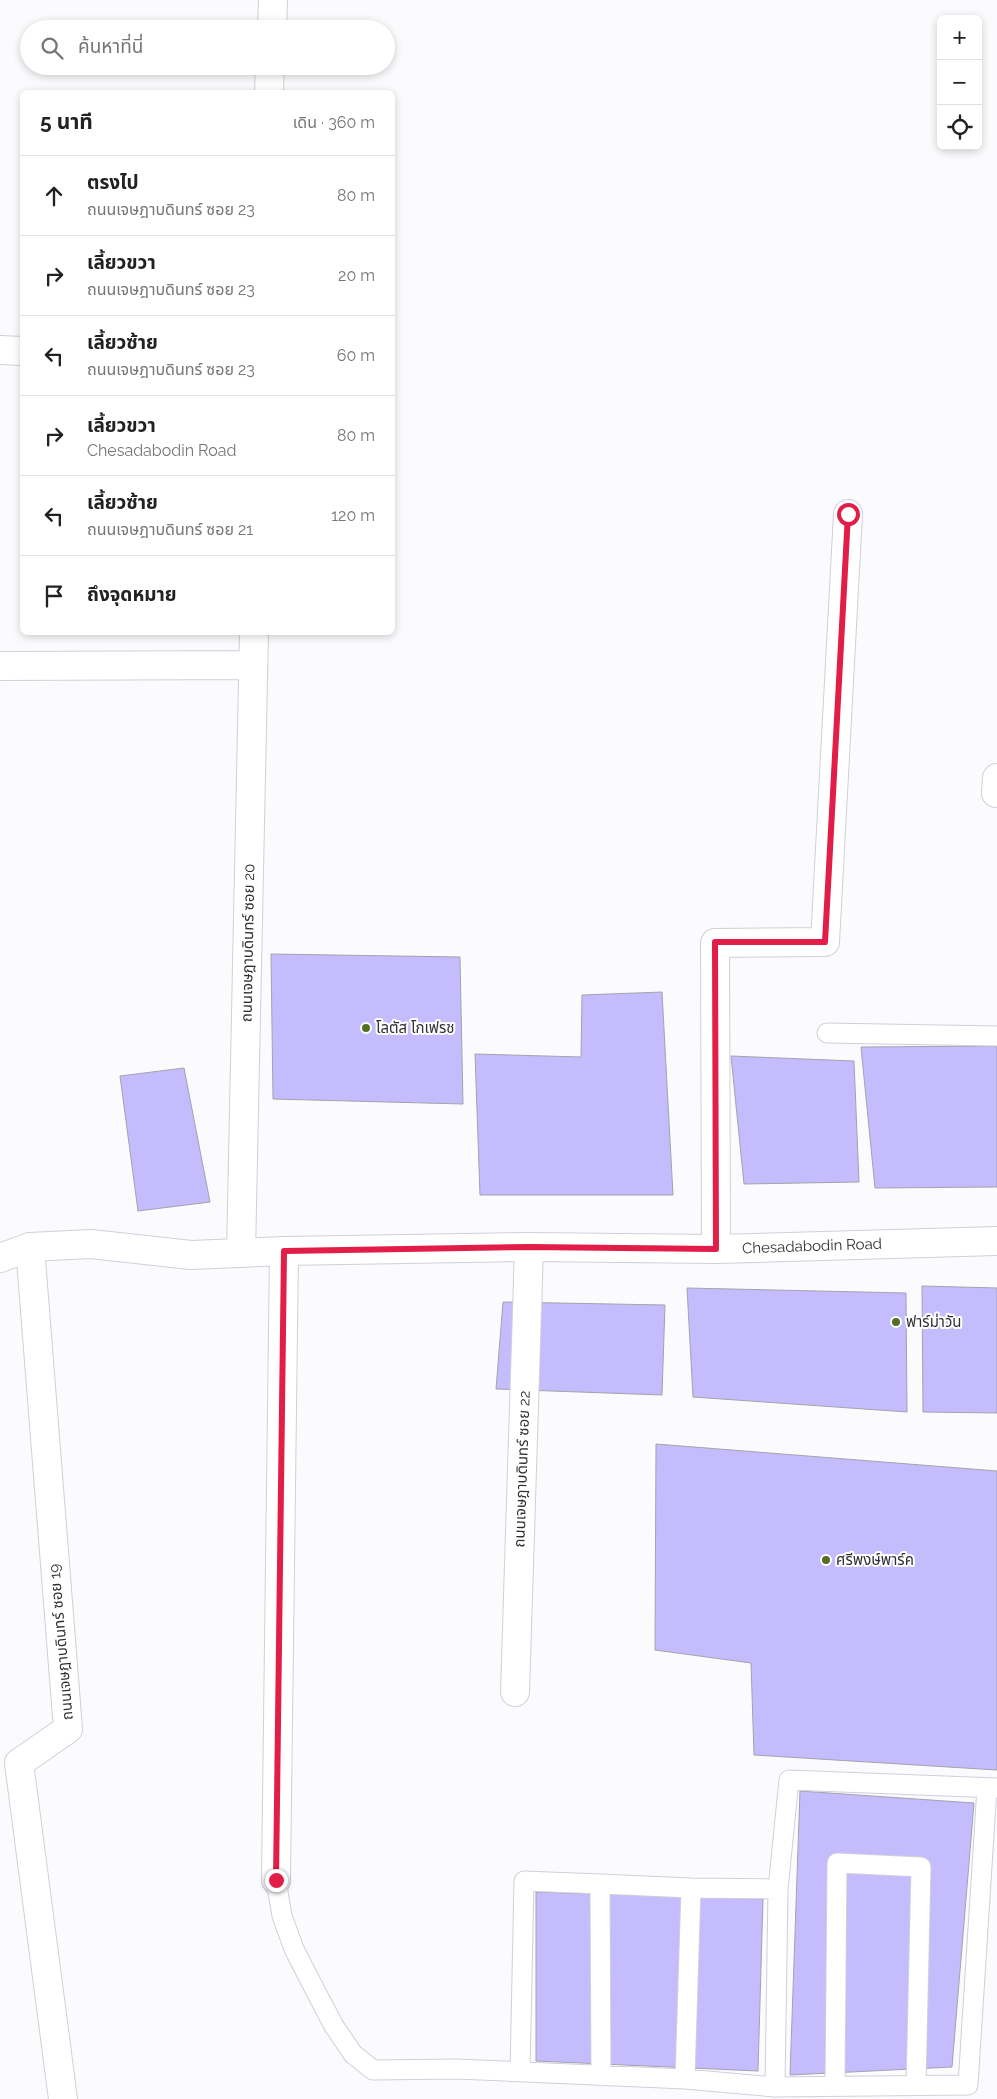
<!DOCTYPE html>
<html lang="th">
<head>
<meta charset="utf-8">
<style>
  :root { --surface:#fff; --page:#f2f2f2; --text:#222; --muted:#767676; --line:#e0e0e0 }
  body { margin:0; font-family:Raleway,"Noto Sans Thai",sans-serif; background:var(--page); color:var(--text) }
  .controls { position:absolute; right:15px; top:15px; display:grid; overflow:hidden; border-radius:8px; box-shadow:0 2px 8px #0003 }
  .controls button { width:45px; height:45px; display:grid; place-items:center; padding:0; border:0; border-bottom:1px solid var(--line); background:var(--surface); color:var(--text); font:25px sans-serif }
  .stop { position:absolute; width:15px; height:15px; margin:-11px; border:4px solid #e11d48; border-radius:50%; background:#fff }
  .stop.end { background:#e11d48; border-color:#fff; box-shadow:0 1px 5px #0008 }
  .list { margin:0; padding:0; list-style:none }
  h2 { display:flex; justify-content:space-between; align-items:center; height:65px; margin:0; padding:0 20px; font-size:21px }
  h2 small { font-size:16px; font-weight:400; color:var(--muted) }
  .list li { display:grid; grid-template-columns:32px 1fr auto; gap:15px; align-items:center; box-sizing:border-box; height:80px; padding:0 20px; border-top:1px solid var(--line) }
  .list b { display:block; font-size:19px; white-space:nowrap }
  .list p { margin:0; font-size:16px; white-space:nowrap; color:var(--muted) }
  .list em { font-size:16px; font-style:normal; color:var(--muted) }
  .icon { flex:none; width:28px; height:28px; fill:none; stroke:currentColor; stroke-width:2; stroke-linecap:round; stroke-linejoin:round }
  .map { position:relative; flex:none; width:997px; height:2099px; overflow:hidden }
  .search { position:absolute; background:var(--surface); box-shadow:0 2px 8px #0003; left:20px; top:20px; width:375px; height:55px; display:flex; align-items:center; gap:12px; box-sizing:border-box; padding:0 18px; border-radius:28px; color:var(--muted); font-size:19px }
  .panel { position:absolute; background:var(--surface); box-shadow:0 2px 8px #0003; left:20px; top:90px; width:375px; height:545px; border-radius:8px }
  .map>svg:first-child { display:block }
</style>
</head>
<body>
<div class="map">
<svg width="997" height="2099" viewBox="0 0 997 2099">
  <rect width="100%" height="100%" fill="#fbfbfd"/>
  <path fill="#c4bcfc" stroke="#a3a2ad" d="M271,954L460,957L463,1104L273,1099Z
    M662,992L673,1195H480L475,1054L581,1057L582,995Z
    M997,1046V1187L875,1188L861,1047Z
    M731,1056L854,1061L859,1182L744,1184Z
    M184,1068L210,1202L138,1211L120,1076Z
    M922,1286L997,1288V1413L923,1412Z
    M687,1288L906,1293L907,1412L693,1397Z
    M503,1302L665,1305L662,1395L496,1389Z
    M656,1444L997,1471V1770L754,1755L751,1663L655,1650Z
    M800,1791L974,1803L952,2067L790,2075Z
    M536,1892L763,1899L758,2071L536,2061Z"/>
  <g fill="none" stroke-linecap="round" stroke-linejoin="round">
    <defs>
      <path id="lane" d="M827,1033L997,1036
        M276,1880L282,1916L294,1949L315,1990L334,2026L353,2054L373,2070L457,2069L685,2079L775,2087L968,2085L987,1788
        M520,2072L524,1881L600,1884
        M601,2076L600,1884L691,1888L778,1889
        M685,2079L691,1888
        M835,2086L837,1863L921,1867L916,2086
        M775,2087L778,1889L789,1780L997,1788"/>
      <path id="street" d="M272,29L273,0
        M269,92L270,66
        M0,350L22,351
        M0,666L253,665
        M996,793L997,778
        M30,1247L68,1729L19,1763L63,2099
        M716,1249L715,943L825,942L848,514
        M241,1253L254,632
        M515,1692L529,1247
        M276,1880L284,1251"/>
      <path id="secondary" d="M0,1258L30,1247L91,1244L191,1255L284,1251L529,1247L716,1249L997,1241"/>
    </defs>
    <use href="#lane" stroke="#d0cfda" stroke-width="21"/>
    <use href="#street" stroke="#d0cfda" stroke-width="30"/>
    <use href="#secondary" stroke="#d0cfda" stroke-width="30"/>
    <use href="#lane" stroke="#fff" stroke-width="19"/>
    <use href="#street" stroke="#fff" stroke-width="28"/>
    <use href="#secondary" stroke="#fff" stroke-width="28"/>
  </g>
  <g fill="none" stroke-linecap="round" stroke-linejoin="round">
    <path stroke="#e11d48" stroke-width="6" d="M276,1880L284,1251L529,1247L716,1249L715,942H825L848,514"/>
  </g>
  <g fill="#536f22" stroke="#fff" stroke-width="2">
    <circle cx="366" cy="1028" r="5"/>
    <circle cx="896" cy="1322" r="5"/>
    <circle cx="826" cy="1560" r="5"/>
  </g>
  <g text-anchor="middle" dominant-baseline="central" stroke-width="4" stroke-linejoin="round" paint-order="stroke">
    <g font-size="15" fill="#302f34" stroke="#fff">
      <text transform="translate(248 943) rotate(-89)">ถนนเจษฎาบดินทร์ ซอย 20</text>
      <text transform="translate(812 1246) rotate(-2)">Chesadabodin Road</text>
      <text transform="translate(522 1469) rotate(-88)">ถนนเจษฎาบดินทร์ ซอย 22</text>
      <text transform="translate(61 1642) rotate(-95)">ถนนเจษฎาบดินทร์ ซอย 19</text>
    </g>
    <g font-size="15" fill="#302f34" stroke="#fff" text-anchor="start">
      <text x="376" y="1028">โลตัส โกเฟรช</text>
      <text x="906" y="1322">ฟาร์ม่าวัน</text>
      <text x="836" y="1560">ศรีพงษ์พาร์ค</text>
    </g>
  </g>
</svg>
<div class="controls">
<button>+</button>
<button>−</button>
<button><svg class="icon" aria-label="locate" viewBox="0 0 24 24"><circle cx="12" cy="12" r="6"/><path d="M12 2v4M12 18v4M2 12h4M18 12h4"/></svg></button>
</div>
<div class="stop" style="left:848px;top:514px"></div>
<div class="stop end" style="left:276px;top:1880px"></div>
<div class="search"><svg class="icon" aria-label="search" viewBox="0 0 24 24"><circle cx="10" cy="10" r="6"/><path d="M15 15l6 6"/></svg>ค้นหาที่นี่</div>
<section class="panel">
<h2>5 นาที<small>เดิน · 360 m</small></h2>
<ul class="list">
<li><svg class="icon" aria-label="ahead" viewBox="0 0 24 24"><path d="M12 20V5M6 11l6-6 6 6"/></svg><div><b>ตรงไป</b><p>ถนนเจษฎาบดินทร์ ซอย 23</p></div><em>80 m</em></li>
<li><svg class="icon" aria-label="right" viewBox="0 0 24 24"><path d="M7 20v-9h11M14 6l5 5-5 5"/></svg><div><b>เลี้ยวขวา</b><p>ถนนเจษฎาบดินทร์ ซอย 23</p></div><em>20 m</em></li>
<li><svg class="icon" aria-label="left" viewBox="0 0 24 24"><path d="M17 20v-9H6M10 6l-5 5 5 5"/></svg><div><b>เลี้ยวซ้าย</b><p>ถนนเจษฎาบดินทร์ ซอย 23</p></div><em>60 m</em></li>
<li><svg class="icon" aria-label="right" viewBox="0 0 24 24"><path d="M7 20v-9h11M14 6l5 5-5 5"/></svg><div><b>เลี้ยวขวา</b><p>Chesadabodin Road</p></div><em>80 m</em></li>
<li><svg class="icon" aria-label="left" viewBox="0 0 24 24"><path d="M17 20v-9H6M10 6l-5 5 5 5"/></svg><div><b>เลี้ยวซ้าย</b><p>ถนนเจษฎาบดินทร์ ซอย 21</p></div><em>120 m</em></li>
<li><svg class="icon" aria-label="arrive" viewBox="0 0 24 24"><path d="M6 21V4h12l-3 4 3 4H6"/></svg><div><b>ถึงจุดหมาย</b></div></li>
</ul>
</section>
</div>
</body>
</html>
